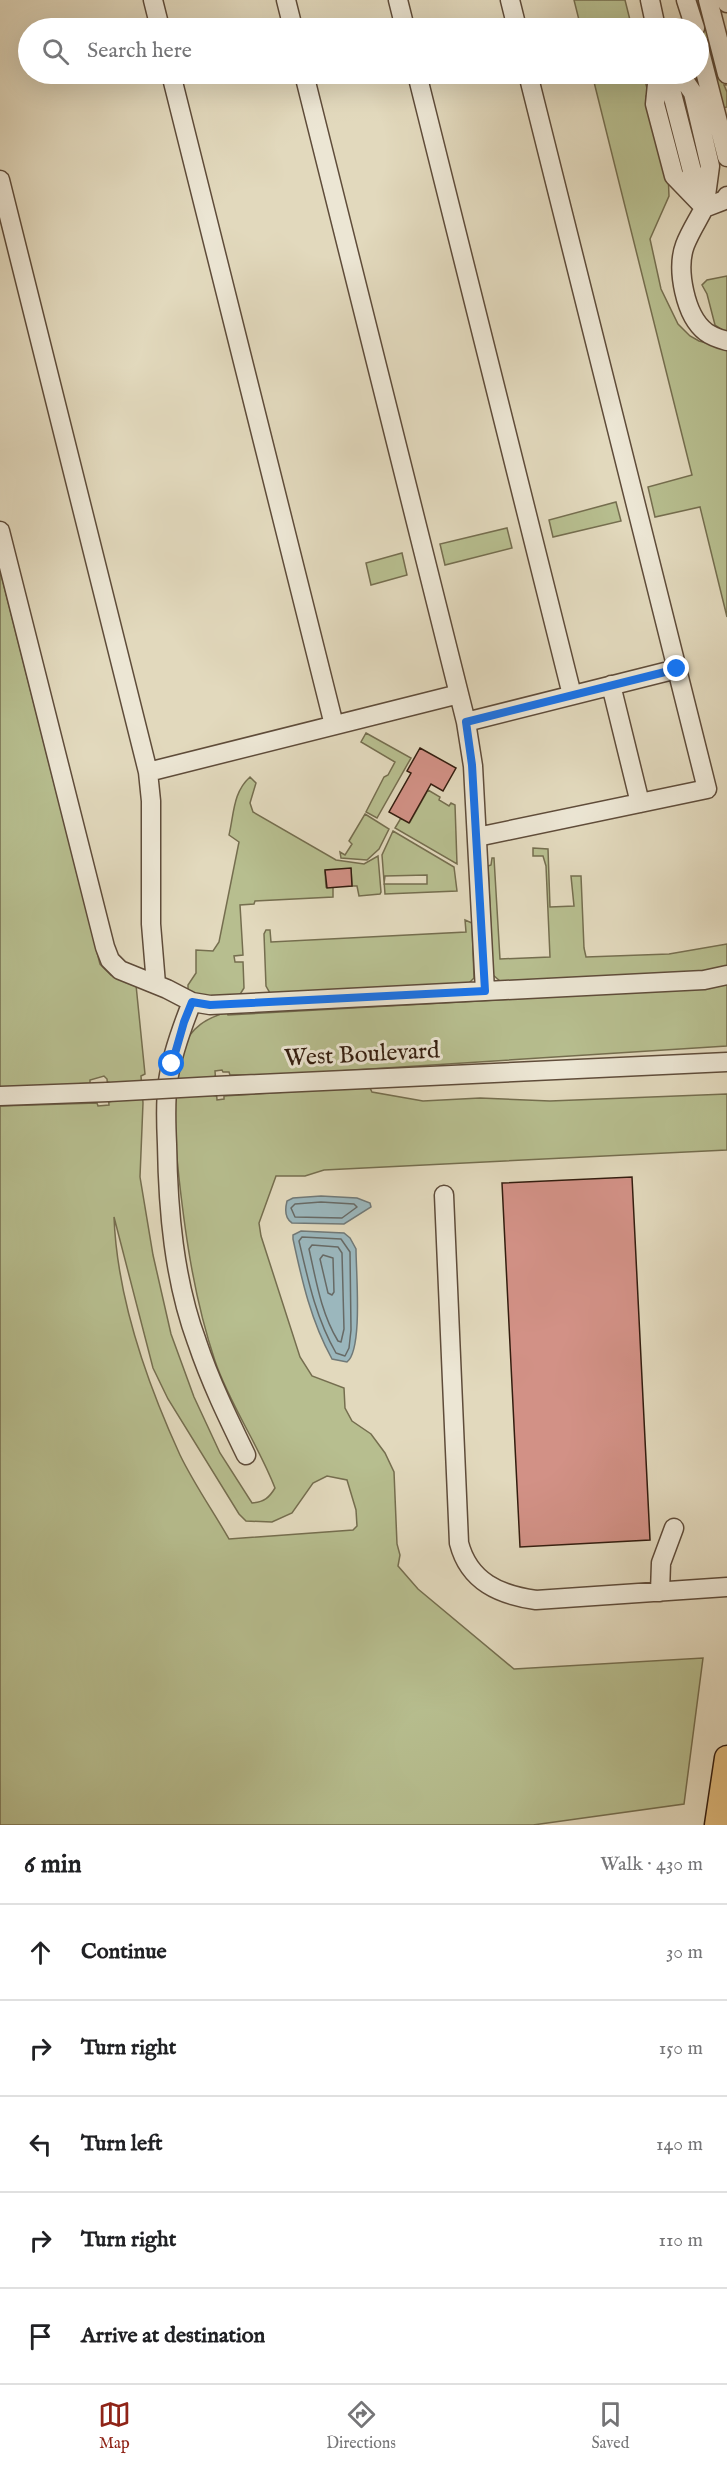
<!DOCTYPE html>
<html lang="en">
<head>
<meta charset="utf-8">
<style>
  :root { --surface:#fff; --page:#f2f2f2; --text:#202124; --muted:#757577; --line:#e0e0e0; --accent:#8f2418 }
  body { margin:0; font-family:"IM FELL English",serif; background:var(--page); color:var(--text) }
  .stop { position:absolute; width:18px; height:18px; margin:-14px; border:4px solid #1a73e8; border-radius:50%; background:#fff }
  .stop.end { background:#1a73e8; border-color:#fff; box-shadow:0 2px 6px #0008 }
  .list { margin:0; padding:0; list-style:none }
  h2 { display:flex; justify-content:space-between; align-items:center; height:78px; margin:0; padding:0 24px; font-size:26px }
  h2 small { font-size:20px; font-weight:400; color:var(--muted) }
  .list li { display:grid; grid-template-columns:39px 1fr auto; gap:18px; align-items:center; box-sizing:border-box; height:96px; padding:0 24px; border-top:2px solid var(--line) }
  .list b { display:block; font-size:22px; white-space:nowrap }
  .list em { font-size:20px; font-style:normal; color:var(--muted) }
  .icon { flex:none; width:33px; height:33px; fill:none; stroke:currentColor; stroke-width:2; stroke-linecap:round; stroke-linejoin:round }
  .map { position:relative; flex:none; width:727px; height:1825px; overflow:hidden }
  .search { position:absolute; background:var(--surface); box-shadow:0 6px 24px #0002; left:18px; right:18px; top:18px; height:66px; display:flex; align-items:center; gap:15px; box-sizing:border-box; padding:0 21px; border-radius:33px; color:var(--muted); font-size:22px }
  .sheet { height:558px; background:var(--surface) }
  nav { display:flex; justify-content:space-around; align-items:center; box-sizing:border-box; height:84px; border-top:2px solid var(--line); background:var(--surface); font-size:16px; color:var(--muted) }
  nav a { display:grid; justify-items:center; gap:3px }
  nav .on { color:var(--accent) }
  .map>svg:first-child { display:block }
</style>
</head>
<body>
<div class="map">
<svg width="727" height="1825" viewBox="0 0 727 1825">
  <rect width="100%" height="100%" fill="#e2d9bd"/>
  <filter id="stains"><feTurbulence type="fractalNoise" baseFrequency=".00333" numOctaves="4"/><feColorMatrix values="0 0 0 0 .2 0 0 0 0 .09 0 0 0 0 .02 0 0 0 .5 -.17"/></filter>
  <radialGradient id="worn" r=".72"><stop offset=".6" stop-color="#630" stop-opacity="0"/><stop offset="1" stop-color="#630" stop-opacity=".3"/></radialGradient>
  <path fill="#b7be8f" stroke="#756e4f" stroke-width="1.5" fill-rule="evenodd" d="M574,0H625L632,28H581Z
    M690,0H704L706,4L726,85H724L727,92V107L718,109Z
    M592,74H643L649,95L646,96L658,147L668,172L669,196L650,239L661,289L678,324L690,336L699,341L727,348V617L700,507L655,517L648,487L692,475Z
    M727,276V333L715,325L707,294L702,285L707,280Z
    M616,502L621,521L553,537L549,520Z
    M507,528L512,548L445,565L440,544Z
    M402,553L407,575L371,585L366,563Z
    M0,570L100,964L111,975L136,985L145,1074L141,1076L143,1103L140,1177L153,1255L171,1334L194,1397L220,1453L252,1503C264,1502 269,1498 275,1488C258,1444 230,1405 215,1361C195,1301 186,1241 179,1178C175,1140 169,1084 183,1048C191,1027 207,1018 227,1012L228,1015L710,988L727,984V1046L276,1075H230L229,1072H223L222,1070L215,1071L217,1100L224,1099V1096L366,1087L370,1088L372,1092L423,1101L480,1098L550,1101L727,1094V1150L324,1170L305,1176H276L259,1223L261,1236L300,1357L312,1376L344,1388L345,1408L352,1421L371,1434L385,1453L394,1472L397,1544L400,1555L398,1566L418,1589L514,1669L703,1658L684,1804L533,1825H0V1106L97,1103L98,1106L109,1105L107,1079L104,1076L90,1080V1083L0,1089ZM114,1217L153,1368L168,1399L239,1514L246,1521L272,1522L292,1513L313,1483L327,1476L347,1480L356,1510L357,1526L353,1530L229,1539C213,1511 194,1484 180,1455C147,1383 117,1296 114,1217Z
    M366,733L411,758L377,818L366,812L384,777L388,775L395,762L361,742Z
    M250,777L256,783L250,803L253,812L336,860L364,864L378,856L381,892L380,894L359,896L357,886H352L351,869L325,871L326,887H333V897L255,901L254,904L240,905L243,955L234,956L235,962H243L244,988L239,996L204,998L188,992V985L196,973V950L213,951L219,942L239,842L229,835C234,814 233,792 250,777Z
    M428,790L440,797L439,800L449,806L451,803L455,805L457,864L395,828L401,818L410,822Z
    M365,814L389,829L379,849L367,860L341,858L340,852L345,855L352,844L349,841Z
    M393,831L454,867L457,891L385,894L382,855ZM427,875V884H384L385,876Z
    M533,848L548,849L550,907L574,906L571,876H581L584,948L586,957L669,954L727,944V967L709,973L500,981L493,975L488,866L491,865L492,858H494L500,959L550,957L546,866L543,856H533Z
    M465,920L472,923L474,978L468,984L274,994L270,993L266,986L264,934L266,930H270L271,942L466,932Z"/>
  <path fill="#9bb7bd" stroke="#717977" stroke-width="1.5" d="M321,1196L357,1198L370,1203L371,1207L344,1224L292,1223C284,1218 285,1209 287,1201L293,1198Z
    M301,1231L344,1233L350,1238L356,1249C356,1272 363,1350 347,1362L332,1359C311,1321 302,1281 293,1239V1235Z"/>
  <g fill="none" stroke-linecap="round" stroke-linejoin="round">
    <path stroke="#676a66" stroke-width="1.5" d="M321,1202L354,1204L357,1207L342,1218L295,1217L291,1208L295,1204Z
      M302,1237L341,1239L350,1252L351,1330L349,1348L345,1356L336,1353C316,1318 308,1280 299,1241Z
      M312,1245L338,1247L342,1253L344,1329L341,1342L338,1341C321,1313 316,1280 309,1249Z
      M323,1255L333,1258L334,1292L332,1295L328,1293L320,1259Z"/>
  </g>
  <path fill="#d29186" stroke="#331d0f" stroke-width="1.5" d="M420,748L456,768L443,791L431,784L409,823L389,812L411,773L407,771Z
    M351,868L352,886L327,888L325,870Z
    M632,1177L650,1540L520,1547L502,1183Z"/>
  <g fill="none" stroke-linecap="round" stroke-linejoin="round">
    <defs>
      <path id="minor" d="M153,0L160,28
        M286,0L293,28
        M398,0L405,28
        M510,0L517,28
        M650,0L656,28
        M686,0L695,28
        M708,0L727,74
        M726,0L727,3
        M698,44L727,157
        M171,74L334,725
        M304,74L466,722L677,669
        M417,74L572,695
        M658,74L655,104L674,176L701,204
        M667,74L692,171L704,208C698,220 690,232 685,245C676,269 685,316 706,332C711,336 720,339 727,341
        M680,74L693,93L710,166L705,203
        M0,180L148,772L459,694
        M704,208L725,200L727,196
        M0,531L105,947L110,960L120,970L167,989L192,1002L210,1005L704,980L727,975
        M611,685L640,803
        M466,722L473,766L485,991
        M148,772L151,801V924L156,984
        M477,837L707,789L528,74
        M192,1002C182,1027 172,1054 168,1081C165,1102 166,1123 167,1144C168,1210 174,1280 197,1342C210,1381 228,1418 246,1455
        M216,1086L727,1062
        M0,1096L108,1092
        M444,1195L459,1543C469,1582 500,1595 536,1600L727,1587
        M660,1592L661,1563L674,1528"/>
      <path id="major" d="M717,1825L727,1758"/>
    </defs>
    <use href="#minor" stroke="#5f4c3a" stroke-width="21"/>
    <use href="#major" stroke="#331d0f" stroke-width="27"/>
    <use href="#minor" stroke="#ece6d4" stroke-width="18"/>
    <use href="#major" stroke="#e1bc7e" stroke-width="24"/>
    <defs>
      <path id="minor-bridge" d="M108,1092L216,1086"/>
    </defs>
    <use href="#minor-bridge" stroke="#5f4c3a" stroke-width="21" stroke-linecap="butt"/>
    <use href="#minor-bridge" stroke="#ece6d4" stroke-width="18"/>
  </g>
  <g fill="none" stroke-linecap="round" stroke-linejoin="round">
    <path stroke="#1a73e8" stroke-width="8" d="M172,1064L184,1022L192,1002L210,1005L485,991L472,765L466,722L677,669"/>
  </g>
  <g text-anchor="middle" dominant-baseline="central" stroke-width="6" stroke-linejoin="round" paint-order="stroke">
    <g font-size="24" fill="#331d0f" stroke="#ece6d4">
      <text transform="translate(362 1055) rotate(-3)">West Boulevard</text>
    </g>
  </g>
  <rect width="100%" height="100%" filter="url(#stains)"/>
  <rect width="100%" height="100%" fill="url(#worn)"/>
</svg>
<div class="stop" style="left:172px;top:1064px"></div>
<div class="stop end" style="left:677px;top:669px"></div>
<div class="search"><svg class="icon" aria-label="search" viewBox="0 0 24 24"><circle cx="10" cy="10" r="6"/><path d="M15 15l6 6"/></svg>Search here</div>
</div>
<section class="sheet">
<h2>6 min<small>Walk · 430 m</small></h2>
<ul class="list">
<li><svg class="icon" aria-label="ahead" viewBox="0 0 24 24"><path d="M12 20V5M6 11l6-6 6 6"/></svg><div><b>Continue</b></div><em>30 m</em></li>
<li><svg class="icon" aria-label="right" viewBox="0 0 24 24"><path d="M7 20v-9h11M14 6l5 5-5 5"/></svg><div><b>Turn right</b></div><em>150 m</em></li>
<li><svg class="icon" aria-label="left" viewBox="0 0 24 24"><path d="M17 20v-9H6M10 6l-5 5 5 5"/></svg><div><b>Turn left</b></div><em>140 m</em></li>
<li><svg class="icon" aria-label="right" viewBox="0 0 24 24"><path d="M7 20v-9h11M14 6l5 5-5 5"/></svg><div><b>Turn right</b></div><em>110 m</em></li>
<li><svg class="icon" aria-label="arrive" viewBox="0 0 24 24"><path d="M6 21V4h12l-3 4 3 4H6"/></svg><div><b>Arrive at destination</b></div></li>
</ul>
</section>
<nav>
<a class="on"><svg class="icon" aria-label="map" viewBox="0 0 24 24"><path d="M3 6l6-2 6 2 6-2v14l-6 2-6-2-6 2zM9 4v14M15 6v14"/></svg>Map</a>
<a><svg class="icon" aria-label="directions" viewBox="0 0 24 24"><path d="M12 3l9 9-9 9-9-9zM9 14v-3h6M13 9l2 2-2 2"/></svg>Directions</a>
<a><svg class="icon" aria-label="saved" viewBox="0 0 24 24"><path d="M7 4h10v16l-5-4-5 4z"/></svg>Saved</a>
</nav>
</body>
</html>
